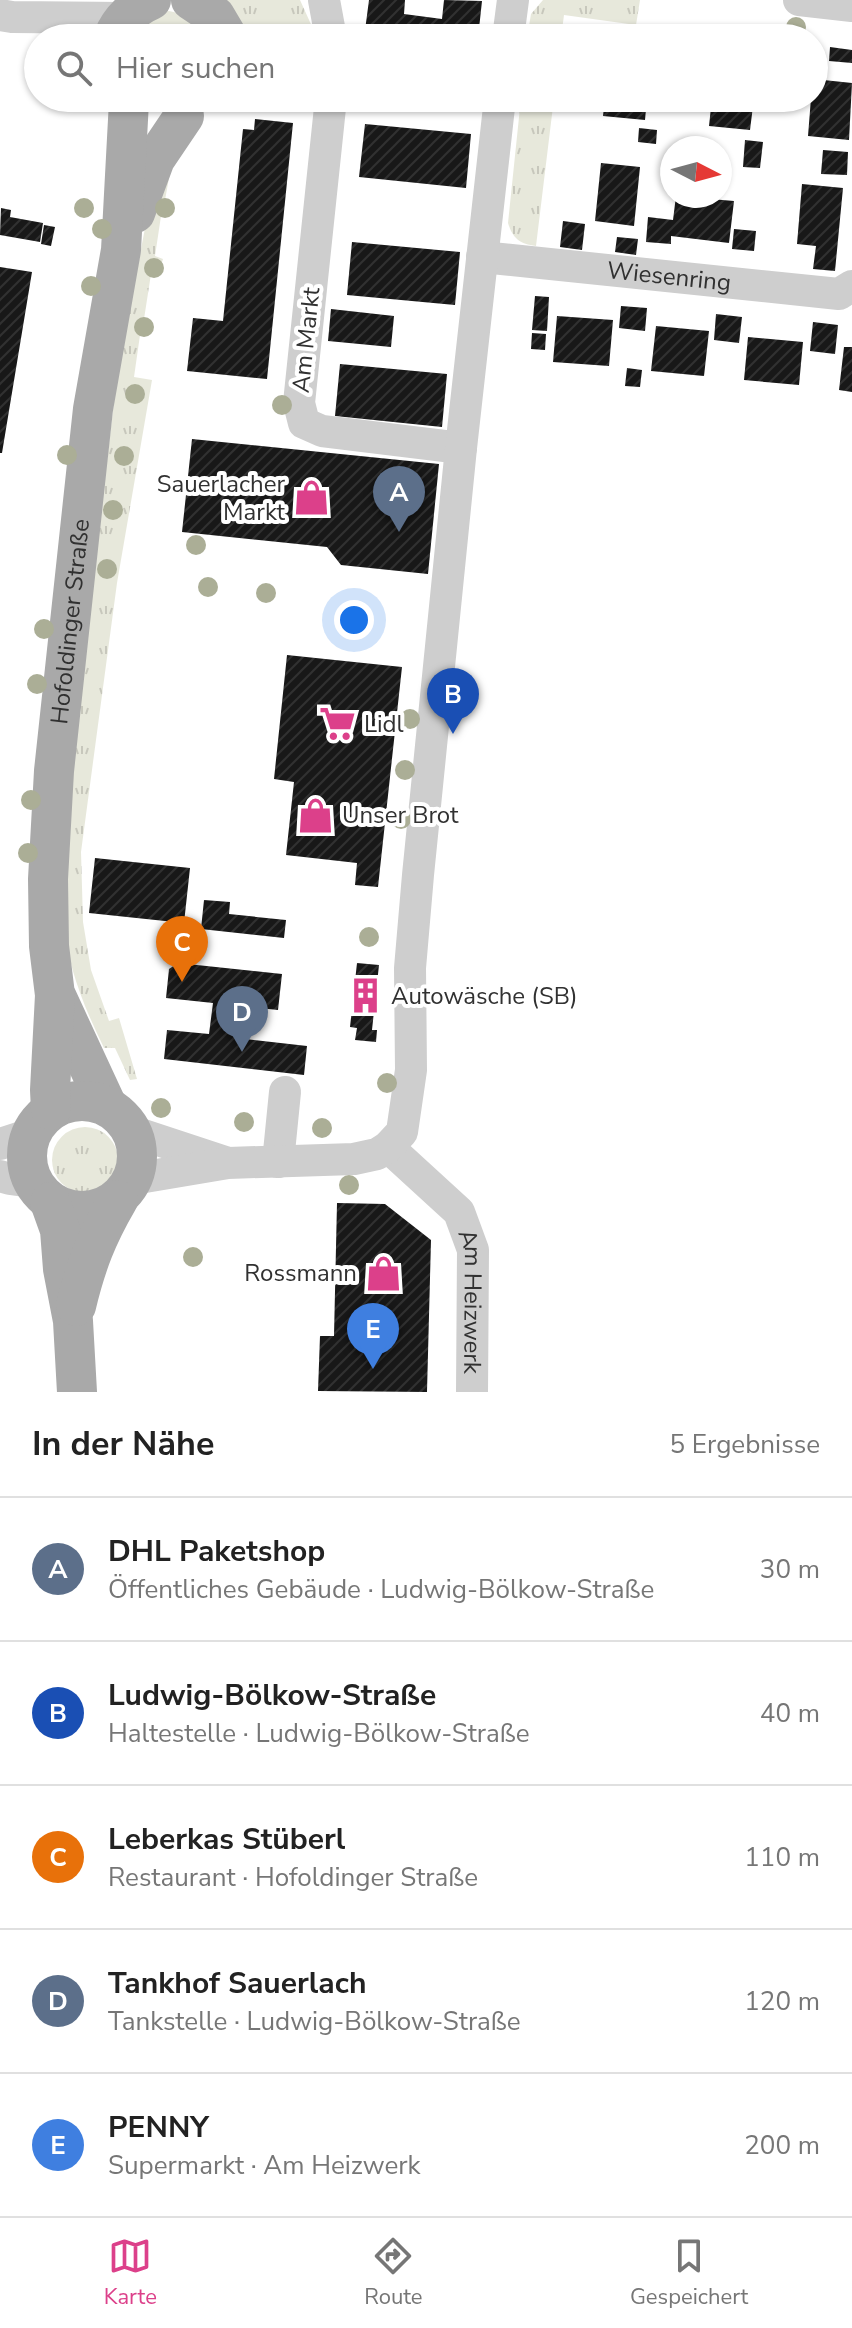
<!DOCTYPE html>
<html lang="de">
<head>
<meta charset="utf-8">
<style>
  :root { --surface:#fff; --page:#f6f6f6; --text:#222; --muted:#767676; --line:#e0e0e0; --accent:#dc408a }
  body { margin:0; font-family:"Nunito Sans",sans-serif; background:var(--page); color:var(--text) }
  .compass { position:absolute; left:660px; top:136px; width:72px; height:72px; border-radius:50%; background:var(--surface); box-shadow:0 2px 6px #0004; rotate:96deg }
  .you { position:absolute; left:354px; top:620px; width:28px; height:28px; margin:-20px; border:6px solid #fff; border-radius:50%; background:#1a73e8; box-shadow:0 0 0 12px #1a73e833 }
  .badge { display:grid; place-items:center; width:52px; height:52px; border-radius:50%; background:var(--accent); color:#fff; font-size:26px; font-weight:700 }
  .pin { position:absolute; translate:-50% -66px; filter:drop-shadow(0 2px 4px #0008) }
  .pin::after { content:''; position:absolute; top:42px; width:28px; height:24px; background:inherit; clip-path:polygon(0 0,100% 0,50% 100%) }
  .list { margin:0; padding:0; list-style:none }
  h2 { display:flex; justify-content:space-between; align-items:center; height:104px; margin:0; padding:0 32px; font-size:34px }
  h2 small { font-size:26px; font-weight:400; color:var(--muted) }
  .list li { display:grid; grid-template-columns:52px 1fr auto; gap:24px; align-items:center; box-sizing:border-box; height:144px; padding:0 32px; border-top:2px solid var(--line) }
  .list b { display:block; font-size:30px; white-space:nowrap }
  .list p { margin:0; font-size:26px; white-space:nowrap; color:var(--muted) }
  .list em { font-size:26px; font-style:normal; color:var(--muted) }
  .icon { flex:none; width:44px; height:44px; fill:none; stroke:currentColor; stroke-width:2; stroke-linecap:round; stroke-linejoin:round }
  .map { position:relative; flex:none; width:852px; height:1392px; overflow:hidden }
  .search { position:absolute; background:var(--surface); box-shadow:0 2px 6px #0004; left:24px; right:24px; top:24px; height:88px; display:flex; align-items:center; gap:20px; box-sizing:border-box; padding:0 28px; border-radius:44px; color:var(--muted); font-size:30px }
  .sheet { height:824px; background:var(--surface) }
  nav { display:flex; justify-content:space-around; align-items:center; box-sizing:border-box; height:112px; border-top:2px solid var(--line); background:var(--surface); font-size:22px; color:var(--muted) }
  nav a { display:grid; justify-items:center; gap:4px }
  nav .on { color:var(--accent) }
  .map>svg:first-child { display:block }
</style>
</head>
<body>
<div class="map">
<svg width="852" height="1392" viewBox="0 0 852 1392">
  <defs>
    <pattern id="grass-tufts" width="24" height="20" patternUnits="userSpaceOnUse" patternTransform="scale(2)"><rect width="24" height="20" fill="#e7e8db"/><path d="M3 7l-1-3M5 7V3M7 7l1-3M15 17l-1-3M17 17v-4M19 17l1-3" fill="none" stroke="#c7c7bc"/></pattern>
    <pattern id="building-hatch" width="6" height="6" patternUnits="userSpaceOnUse" patternTransform="scale(2)"><rect width="6" height="6" fill="#181818"/><path d="M-1 1l2-2M0 6l6-6M5 7l2-2" fill="none" stroke="#313131"/></pattern>
  </defs>
  <rect width="100%" height="100%" fill="#fff"/>
  <path fill="url(#grass-tufts)" d="M218,0H300L314,31L313,38H273L264,36L262,38H249L238,29Z
    M543,0H640L636,25L564,15L561,38H527L531,14Z
    M169,11L187,15L210,38H127L151,15Z
    M521,98H554L536,246C520,244 513,239 508,223Z
    M171,167L165,200L172,202L170,216H161L155,256L163,259L158,275L151,274L144,319L151,320L147,335H140L134,377L152,380L117,583L81,852L83,922L91,970L109,1021L119,1018L137,1079L130,1080L115,1048H104C84,1007 66,964 64,918C62,893 63,868 62,843L117,376L156,170Z
    M52 1160a33 33 0 1 1 66 0a33 33 0 1 1-66 0Z"/>
  <path fill="url(#building-hatch)" d="M369,0H405L404,14L442,19L444,0L482,1L478,38H364Z
    M618,28L643,30V38H617Z
    M830,47L852,50V63L829,61Z
    M814,79L852,83L849,140L808,136L811,98H814Z
    M605,98H647L645,120L603,116Z
    M712,98H754L750,130L709,126Z
    M255,119L293,123L267,379L187,371L193,318L223,321L243,129L254,130Z
    M365,124L471,134L466,188L359,177Z
    M639,128L657,130L656,144L638,142Z
    M745,140L763,142L760,168L743,167Z
    M823,150L848,152L847,175L821,174Z
    M601,163L640,167L634,226L595,221Z
    M802,184L843,188L835,271L813,269L816,246L797,244Z
    M676,196L734,201L729,243L671,236V244L646,242L648,217L673,220Z
    M1,208L11,210L10,217L43,223L40,242L0,235Z
    M563,221L585,224L582,250L560,247Z
    M44,225L55,227L51,246L41,244Z
    M734,229L756,231L754,251L732,249Z
    M617,237L638,239L636,255L615,252Z
    M352,242L460,252L455,305L347,295Z
    M0,267L32,272L2,453H0Z
    M535,296L549,297L547,331L532,330Z
    M621,306L647,308L645,331L619,328Z
    M331,309L394,316L391,347L328,341Z
    M716,314L742,317L739,343L714,340Z
    M557,316L613,320L609,366L553,362Z
    M813,322L838,325L835,354L810,351Z
    M656,326L709,331L704,376L651,371Z
    M532,333L546,334L545,350L531,349Z
    M748,337L803,342L799,385L744,380Z
    M844,347H852V392L839,390Z
    M340,364L447,374L442,427L335,416Z
    M627,368L642,370L640,387L625,386Z
    M192,439L439,464L428,574L341,565L327,547L182,532Z
    M287,655L402,667L378,887L355,885L357,863L286,855L294,782L274,779Z
    M95,858L190,868L184,923L89,913Z
    M204,900L230,902L229,914L286,920L284,938L201,929Z
    M178,963L282,974L278,1010L240,1006L237,1038L307,1046L304,1075L164,1059L167,1030L209,1034L213,1003L166,998L169,969Z
    M357,963L379,965L372,1030H377L376,1042L355,1040L357,1028L350,1027Z
    M337,1203L385,1204L431,1240L427,1392L318,1391L320,1336H334Z"/>
  <g fill="none" stroke-linecap="round" stroke-linejoin="round">
    <g stroke="#cecece" stroke-width="32">
      <path d="M324,0L331,38"/>
      <path d="M799,0L852,6"/>
      <path d="M0,15L12,17L124,18"/>
      <path d="M508,38L513,0"/>
      <path d="M331,98L299,403L304,423L322,431L461,448"/>
      <path id="s1" d="M482,257L839,294L852,286"/>
      <path d="M131,1131L225,1162"/>
      <path d="M0,1144L31,1134"/>
      <path id="s2" d="M388,1147L459,1212L473,1250L472,1392"/>
      <path d="M278,1162L285,1092"/>
      <path d="M0,1176L10,1179L32,1182"/>
      <path d="M133,1179L228,1163L354,1159L377,1154L388,1147L402,1132L411,1070L410,968L418,875L461,448L500,98"/>
    </g>
    <g stroke="#a9a9a9" stroke-width="40">
      <path d="M191,0L215,16L228,38"/>
      <path d="M113,38C120,20 133,8 151,0"/>
      <path d="M135,213L155,159L184,116"/>
      <path d="M57,998L107,1106"/>
      <circle cx="82" cy="1156" r="55"/>
      <path id="s3" d="M51,1110L50,1090L55,995L49,946L48,879L54,771L93,409L121,250L129,101"/>
      <path d="M50,1202L60,1230L63,1269L73,1321L77,1392"/>
      <path d="M76,1306C86,1264 97,1236 118,1200"/>
    </g>
  </g>
  <g fill="#abae96">
    <circle cx="796" cy="27" r="10"/>
    <circle cx="84" cy="208" r="10"/>
    <circle cx="165" cy="208" r="10"/>
    <circle cx="102" cy="229" r="10"/>
    <circle cx="154" cy="268" r="10"/>
    <circle cx="91" cy="286" r="10"/>
    <circle cx="144" cy="327" r="10"/>
    <circle cx="135" cy="394" r="10"/>
    <circle cx="282" cy="405" r="10"/>
    <circle cx="67" cy="455" r="10"/>
    <circle cx="124" cy="456" r="10"/>
    <circle cx="113" cy="510" r="10"/>
    <circle cx="196" cy="545" r="10"/>
    <circle cx="107" cy="569" r="10"/>
    <circle cx="208" cy="587" r="10"/>
    <circle cx="266" cy="593" r="10"/>
    <circle cx="44" cy="629" r="10"/>
    <circle cx="37" cy="684" r="10"/>
    <circle cx="410" cy="719" r="10"/>
    <circle cx="405" cy="770" r="10"/>
    <circle cx="31" cy="800" r="10"/>
    <circle cx="401" cy="819" r="10"/>
    <circle cx="28" cy="853" r="10"/>
    <circle cx="369" cy="937" r="10"/>
    <circle cx="387" cy="1083" r="10"/>
    <circle cx="161" cy="1108" r="10"/>
    <circle cx="244" cy="1122" r="10"/>
    <circle cx="322" cy="1128" r="10"/>
    <circle cx="349" cy="1185" r="10"/>
    <circle cx="193" cy="1257" r="10"/>
  </g>
  <defs>
    <symbol id="shop-bare" viewBox="-9 -9 18 18"><path d="M-5-2.5h2.3a2.7 3.5 0 0 1 5.4 0H5L5.5 6h-11ZM-1.5-2.5h3a1.5 2.3 0 0 0-3 0Z" fill="#dc408a" stroke="#fff" stroke-width="2.5" paint-order="stroke"/></symbol>
    <symbol id="supermarket-bare" viewBox="-9 -9 18 18"><path d="M-6-5.5h2.5l.6 2H6L4.5 2H-2.5L-4.4-4H-6ZM-1.5 3.2a1.3 1.3 0 1 0 .1 0ZM3 3.2a1.3 1.3 0 1 0 .1 0Z" fill="#dc408a" stroke="#fff" stroke-width="2.5" paint-order="stroke"/></symbol>
    <symbol id="building-bare" viewBox="-9 -9 18 18"><path d="M-4-6H4V6H1V3H-1V6H-4ZM-2.5-4.3h1.7v1.8h-1.7ZM.8-4.3h1.7v1.8H.8ZM-2.5-1h1.7V.8h-1.7ZM.8-1h1.7V.8H.8Z" fill="#dc408a" stroke="#fff" stroke-width="2.5" paint-order="stroke"/></symbol>
  </defs>
  <g fill-rule="evenodd">
    <use href="#shop-bare" x="286" y="472" width="51" height="51"/>
    <use href="#supermarket-bare" x="312" y="698" width="51" height="51"/>
    <use href="#shop-bare" x="290" y="790" width="51" height="51"/>
    <use href="#building-bare" x="340" y="970" width="51" height="51"/>
    <use href="#shop-bare" x="358" y="1248" width="51" height="51"/>
  </g>
  <g text-anchor="middle" dominant-baseline="central" stroke-width="8" stroke-linejoin="round" paint-order="stroke">
    <g font-size="24" fill="#313131" stroke="#fff">
      <text stroke="none"><textPath href="#s1" startOffset="188">Wiesenring</textPath></text>
      <text transform="translate(306 340) rotate(-84)">Am Markt</text>
      <text stroke="none"><textPath href="#s3" startOffset="490">Hofoldinger Straße</textPath></text>
      <text stroke="none"><textPath href="#s2" startOffset="188">Am Heizwerk</textPath></text>
    </g>
    <g font-size="24" fill="#313131" stroke="#fff" text-anchor="start">
      <text x="285" y="484" text-anchor="end">Sauerlacher<tspan x="285" dy="28">Markt</tspan></text>
      <text x="364" y="724">Lidl</text>
      <text x="342" y="815">Unser Brot</text>
      <text x="391" y="996">Autowäsche (SB)</text>
      <text x="357" y="1273" text-anchor="end">Rossmann</text>
    </g>
  </g>
</svg>
<svg class="compass" viewBox="-18 -18 36 36"><path d="M0-13l5 13h-10z" fill="#e53935"/><path d="M0 13l5-13h-10z" fill="#767676"/></svg>
<div class="you"></div>
<div class="pin badge" style="left:399px;top:532px;background:#5c6f8a">A</div>
<div class="pin badge" style="left:453px;top:734px;background:#1a4fb4">B</div>
<div class="pin badge" style="left:182px;top:982px;background:#e8710a">C</div>
<div class="pin badge" style="left:242px;top:1052px;background:#5c6f8a">D</div>
<div class="pin badge" style="left:373px;top:1369px;background:#3f7fe0">E</div>
<div class="search"><svg class="icon" aria-label="search" viewBox="0 0 24 24"><circle cx="10" cy="10" r="6"/><path d="M15 15l6 6"/></svg>Hier suchen</div>
</div>
<section class="sheet">
<h2>In der Nähe<small>5 Ergebnisse</small></h2>
<ul class="list">
<li><span class="badge" style="background:#5c6f8a">A</span><div><b>DHL Paketshop</b><p>Öffentliches Gebäude · Ludwig-Bölkow-Straße</p></div><em>30 m</em></li>
<li><span class="badge" style="background:#1a4fb4">B</span><div><b>Ludwig-Bölkow-Straße</b><p>Haltestelle · Ludwig-Bölkow-Straße</p></div><em>40 m</em></li>
<li><span class="badge" style="background:#e8710a">C</span><div><b>Leberkas Stüberl</b><p>Restaurant · Hofoldinger Straße</p></div><em>110 m</em></li>
<li><span class="badge" style="background:#5c6f8a">D</span><div><b>Tankhof Sauerlach</b><p>Tankstelle · Ludwig-Bölkow-Straße</p></div><em>120 m</em></li>
<li><span class="badge" style="background:#3f7fe0">E</span><div><b>PENNY</b><p>Supermarkt · Am Heizwerk</p></div><em>200 m</em></li>
</ul>
</section>
<nav>
<a class="on"><svg class="icon" aria-label="map" viewBox="0 0 24 24"><path d="M3 6l6-2 6 2 6-2v14l-6 2-6-2-6 2zM9 4v14M15 6v14"/></svg>Karte</a>
<a><svg class="icon" aria-label="directions" viewBox="0 0 24 24"><path d="M12 3l9 9-9 9-9-9zM9 14v-3h6M13 9l2 2-2 2"/></svg>Route</a>
<a><svg class="icon" aria-label="saved" viewBox="0 0 24 24"><path d="M7 4h10v16l-5-4-5 4z"/></svg>Gespeichert</a>
</nav>
</body>
</html>
